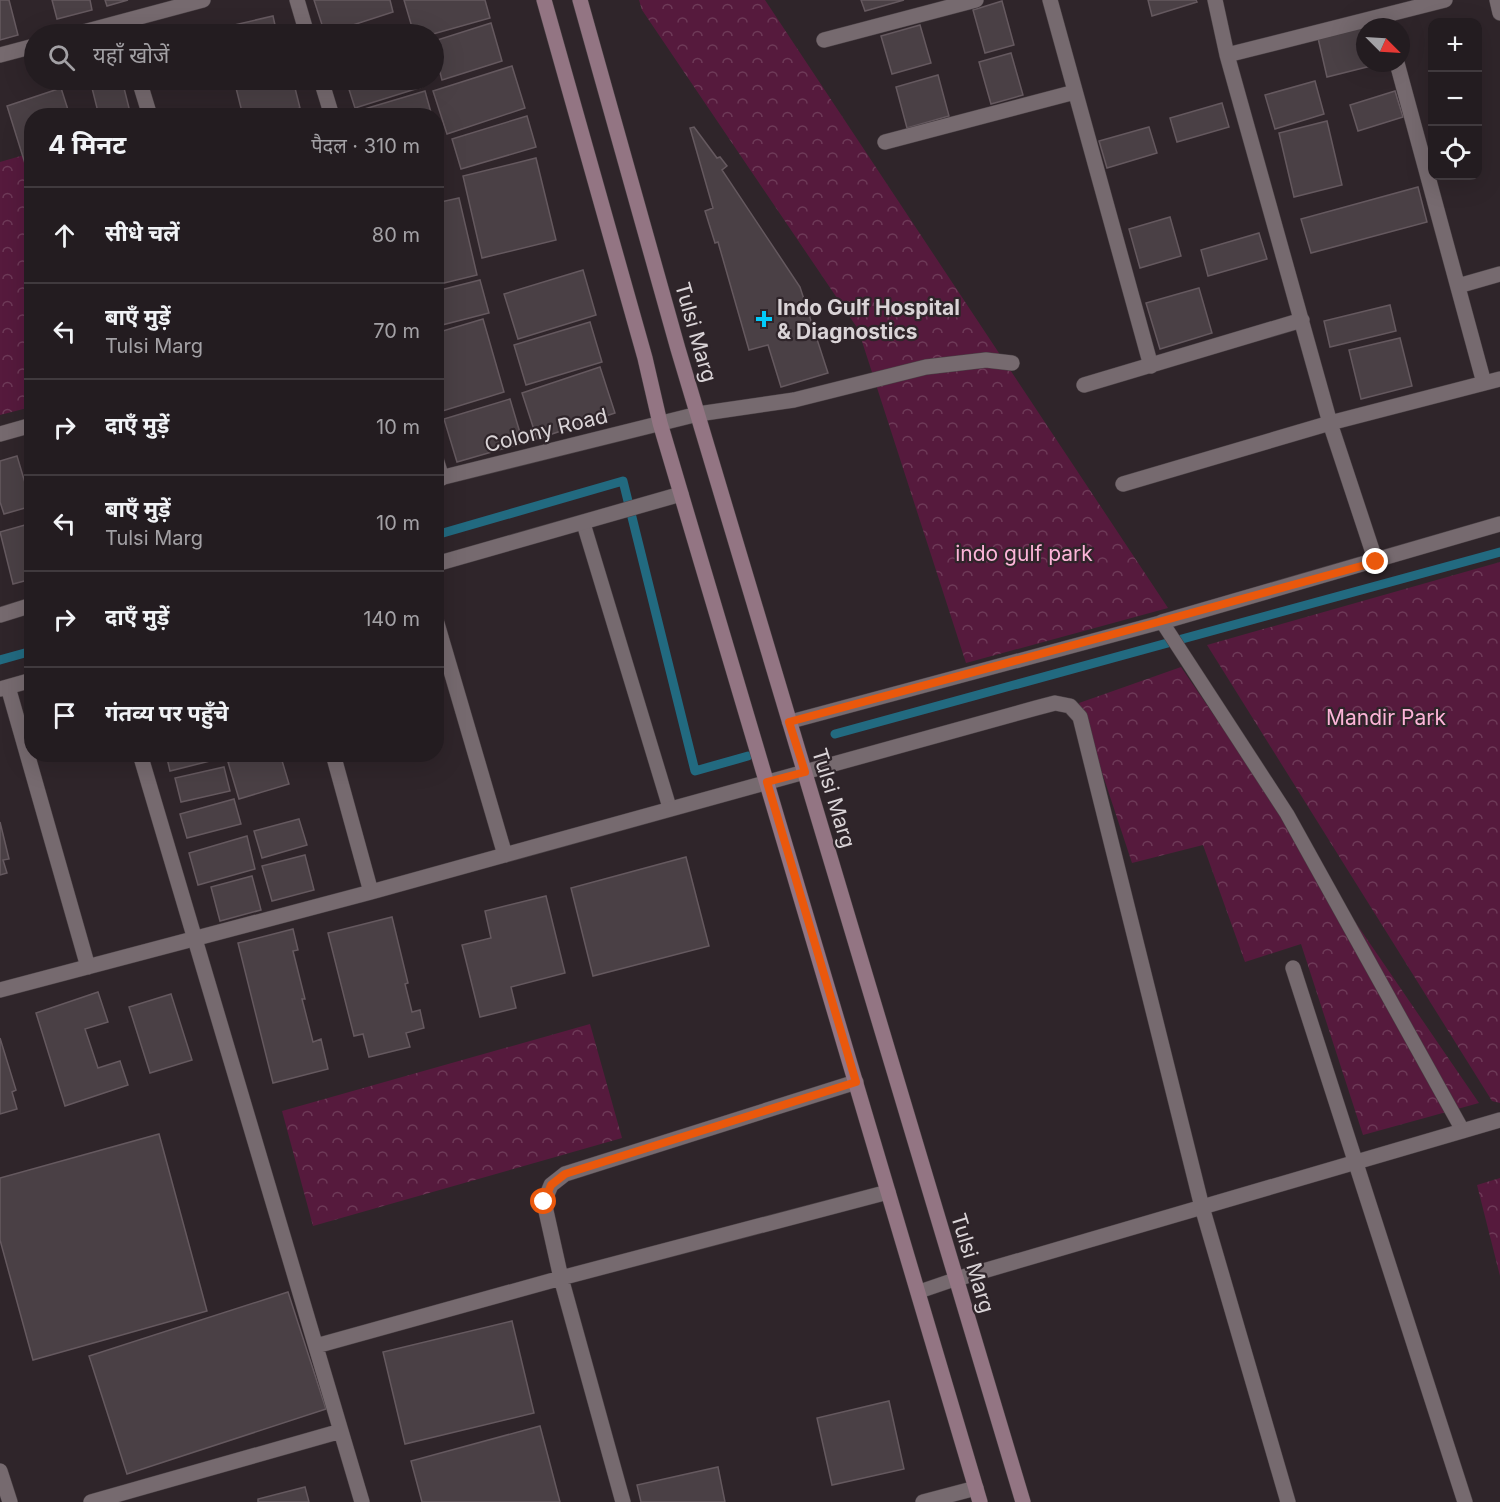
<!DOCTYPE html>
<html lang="hi">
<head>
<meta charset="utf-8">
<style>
  :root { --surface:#231c20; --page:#2f292d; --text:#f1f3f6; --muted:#a3a1a5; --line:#403a3e }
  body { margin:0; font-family:Inter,"Noto Sans Devanagari",sans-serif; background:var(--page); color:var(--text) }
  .controls { position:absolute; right:18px; top:18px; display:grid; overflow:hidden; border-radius:12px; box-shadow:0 6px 24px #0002 }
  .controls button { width:54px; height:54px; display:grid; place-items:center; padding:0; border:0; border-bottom:2px solid var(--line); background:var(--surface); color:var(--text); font:30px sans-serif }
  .compass { position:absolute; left:1356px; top:18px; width:54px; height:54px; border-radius:50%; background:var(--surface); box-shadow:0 6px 24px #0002; rotate:114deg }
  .stop { position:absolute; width:18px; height:18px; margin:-14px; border:4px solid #ea580c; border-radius:50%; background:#fff }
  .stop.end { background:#ea580c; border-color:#fff; box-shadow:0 2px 6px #0008 }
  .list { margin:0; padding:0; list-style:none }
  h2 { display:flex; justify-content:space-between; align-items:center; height:78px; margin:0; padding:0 24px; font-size:26px }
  h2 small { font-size:20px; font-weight:400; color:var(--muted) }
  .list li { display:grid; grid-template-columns:39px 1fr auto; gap:18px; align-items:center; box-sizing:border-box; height:96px; padding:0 24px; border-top:2px solid var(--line) }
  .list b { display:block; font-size:22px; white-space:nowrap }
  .list p { margin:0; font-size:20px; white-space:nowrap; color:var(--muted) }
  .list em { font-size:20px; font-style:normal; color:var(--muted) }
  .icon { flex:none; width:33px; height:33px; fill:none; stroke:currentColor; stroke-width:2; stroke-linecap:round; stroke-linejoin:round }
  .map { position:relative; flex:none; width:1500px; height:1502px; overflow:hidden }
  .search { position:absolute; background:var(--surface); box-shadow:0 6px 24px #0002; left:24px; top:24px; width:420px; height:66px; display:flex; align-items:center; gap:15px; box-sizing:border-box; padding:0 21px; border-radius:33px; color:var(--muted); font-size:22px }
  .panel { position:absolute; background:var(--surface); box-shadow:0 6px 24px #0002; left:24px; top:108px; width:420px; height:654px; border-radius:24px }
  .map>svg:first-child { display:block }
</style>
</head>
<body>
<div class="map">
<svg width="1500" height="1502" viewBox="0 0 1500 1502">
  <defs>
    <pattern id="park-crowns" width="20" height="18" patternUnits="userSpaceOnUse" patternTransform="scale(1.5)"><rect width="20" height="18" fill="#561a3d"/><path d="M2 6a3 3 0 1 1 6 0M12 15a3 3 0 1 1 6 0" fill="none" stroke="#6e3a58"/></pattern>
  </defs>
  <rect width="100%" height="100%" fill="#2f252a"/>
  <path fill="url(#park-crowns)" d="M639,0H765L1168,608L966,663L858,329L642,10Z
    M31,153V407L0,415V162Z
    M1500,562V1103L1492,1101L1207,645Z
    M1181,667L1479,1103L1363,1135L1301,944L1245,962L1203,845L1132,863L1079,703Z
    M590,1024L622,1138L313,1226L282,1111Z
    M1500,1178V1276L1477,1185Z"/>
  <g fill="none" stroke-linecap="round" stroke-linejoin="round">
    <path stroke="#226a80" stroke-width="9" d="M436,535L623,481L695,771L748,756
      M0,660L32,651
      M835,734L1500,552"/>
  </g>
  <path fill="#4a4045" stroke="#65595f" stroke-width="1.5" d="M0,0H9L18,35L0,40Z
    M52,0H90L92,10L57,19Z
    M105,0H128L107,6Z
    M314,0H390L393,12L325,34Z
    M404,0H485L490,18L433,34H414Z
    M861,0H904L865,11Z
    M1148,0H1196L1197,2L1152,16Z
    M1002,1L1014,45L985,53L973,10Z
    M273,16L277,34H223L221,28Z
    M491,23L502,61L442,80L434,50V41Z
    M920,25L931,63L892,74L881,36Z
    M211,27L213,34H187Z
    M1365,27V63H1383L1327,77L1318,38Z
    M1011,53L1023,95L991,104L979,62Z
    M512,66L525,108L447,134L433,91Z
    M938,75L949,116L907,128L896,87Z
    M90,80H122L131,116H99Z
    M234,80H293L300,108L273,116H243Z
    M346,80H420L422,87L355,108Z
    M1315,81L1324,114L1275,129L1265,95Z
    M61,88L70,116H32V169L27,170L7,106Z
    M425,91L432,116H363L361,110Z
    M1395,91L1403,117L1358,131L1350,105Z
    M1222,103L1229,127L1177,142L1170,118Z
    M527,116L536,147L461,169L452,139Z
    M1327,121L1342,185L1294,197L1279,133Z
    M694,127L717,158L720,157L727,166L722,170L800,287L828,373L781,387L768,345L749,350L718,242L715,243L705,211L713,208L690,128Z
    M1149,127L1157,153L1107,168L1099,141Z
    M436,135L443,161L436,163Z
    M536,158L556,240L482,258L463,176Z
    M1418,187L1427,222L1311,253L1301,219Z
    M459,198L477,275L436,285V203Z
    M1170,217L1181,256L1140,268L1129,229Z
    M1259,233L1267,259L1208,276L1201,250Z
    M583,270L596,315L518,339L504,294Z
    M480,280L489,313L442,325L436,302V291Z
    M1199,288L1212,333L1160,349L1146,303Z
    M1390,305L1396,331L1330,347L1324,321Z
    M483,319L504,392L436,413V333Z
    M590,322L602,362L526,385L514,345Z
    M1400,338L1412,386L1361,399L1349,350Z
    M600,367L615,413L537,439L522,393Z
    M510,399L523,443L457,462L444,419Z
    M17,456L32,506L4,514L0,502V461Z
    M32,523V579L13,584L0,532Z
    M166,754H216L218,759L170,771Z
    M256,754H280L289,784L239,799L228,762Z
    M224,767L230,791L181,802L175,778Z
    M234,799L241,824L187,838L180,814Z
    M299,819L307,845L262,858L254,831Z
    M0,822L9,859L3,860L7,873L0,875Z
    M247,836L255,869L198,885L189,853Z
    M305,855L314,890L272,901L262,866Z
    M686,857L709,946L593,976L571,888Z
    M252,876L261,910L220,921L211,887Z
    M546,896L565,973L511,987L516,1008L480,1017L462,945L491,938L485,911Z
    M392,917L408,983L405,984L412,1012L420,1010L424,1028L406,1033L410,1047L369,1057L363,1034L354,1036L328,933Z
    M293,929L298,950L293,951L305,999H302L313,1042L321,1039L328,1069L273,1083L238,943Z
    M98,992L108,1022L85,1029L98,1068L120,1061L128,1085L65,1106L36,1013Z
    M171,994L192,1060L150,1073L129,1007Z
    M0,1038L16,1090L12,1092L17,1109L0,1114Z
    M159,1134L207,1311L33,1360L0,1240V1178Z
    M288,1292L326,1409L127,1474L89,1356Z
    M512,1321L534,1413L405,1444L383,1352Z
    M889,1401L904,1469L832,1485L817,1418Z
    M540,1426L560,1502H422L411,1461Z
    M718,1467L725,1502H641L637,1485Z
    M305,1487L309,1502H258V1499Z"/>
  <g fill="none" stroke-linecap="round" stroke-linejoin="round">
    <defs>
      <path id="lane" d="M583,522L670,809
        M789,722L1162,622L1287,814L1463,1131
        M918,1292L956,1279"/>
      <path id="street" d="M297,0L307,34
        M1050,0L1151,366
        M1215,0L1227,55L1330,423L1376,562
        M1497,0L1500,13
        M76,34L203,0
        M824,40L976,0
        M0,55L34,46
        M1227,55L1445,0
        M1397,63L1484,383
        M139,80L150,116
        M321,80L332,116
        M885,142L1075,92
        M1458,286L1500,274
        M1084,385L1302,320
        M0,434L32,425
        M436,459L442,478
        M436,479L698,414L794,400L926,367L986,360L1012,363
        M1123,484L1330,423L1500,379
        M436,564L681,494
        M0,615L32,605
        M436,620L505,855
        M1162,622L1500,524
        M8,687L88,967
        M0,689L32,680
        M140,754L362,1502
        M333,754L371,892
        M1293,968L1465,1502
        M0,990L371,892L1036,708L1055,703L1070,706L1080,717L1202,1207L1288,1502
        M956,1279L1500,1120
        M316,1346L561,1278L544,1202L551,1185L565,1174L856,1082
        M0,1471L10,1502
        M91,1502L341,1431
        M623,1502L561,1278L888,1192
        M923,1502L976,1488"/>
      <path id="secondary" d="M544,0L645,358L660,423L980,1502
        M580,0L678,349L1023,1502"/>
    </defs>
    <use href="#lane" stroke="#4a4145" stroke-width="15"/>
    <use href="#street" stroke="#4a4145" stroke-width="16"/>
    <use href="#secondary" stroke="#4a4145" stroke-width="16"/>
    <use href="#lane" stroke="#766a6f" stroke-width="14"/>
    <use href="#street" stroke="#766a6f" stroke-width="15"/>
    <use href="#secondary" stroke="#937583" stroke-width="15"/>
  </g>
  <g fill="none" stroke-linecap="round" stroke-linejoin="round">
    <path stroke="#ea580c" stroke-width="8" d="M544,1202L551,1185L565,1174L856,1082L767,782L805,772L789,722L1162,621L1376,562"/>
  </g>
  <path fill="#02cbf9" stroke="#2f252a" stroke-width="2" d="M761 310h6v6h6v6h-6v6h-6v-6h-6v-6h6z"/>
  <g text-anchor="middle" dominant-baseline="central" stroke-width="4.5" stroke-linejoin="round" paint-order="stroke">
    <g font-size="21" font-weight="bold" fill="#dad4d7" stroke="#2f252a" text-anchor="start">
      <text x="777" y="307">Indo Gulf Hospital<tspan x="777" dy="24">&amp; Diagnostics</tspan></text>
    </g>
    <g font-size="21" fill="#dad4d7" stroke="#2f252a">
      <text transform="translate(696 332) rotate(74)">Tulsi Marg</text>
      <text transform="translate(546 430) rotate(-14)">Colony Road</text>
      <text transform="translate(834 798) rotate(73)">Tulsi Marg</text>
      <text transform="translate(973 1263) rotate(73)">Tulsi Marg</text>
    </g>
    <g font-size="21" fill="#fcb4d8" stroke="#2f252a">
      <text x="1024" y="553">indo gulf park</text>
      <text x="1386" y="717">Mandir Park</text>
    </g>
  </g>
</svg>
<div class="controls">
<button>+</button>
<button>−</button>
<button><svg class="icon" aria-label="locate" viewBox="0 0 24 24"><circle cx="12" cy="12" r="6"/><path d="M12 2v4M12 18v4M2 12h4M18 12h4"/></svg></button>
</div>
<svg class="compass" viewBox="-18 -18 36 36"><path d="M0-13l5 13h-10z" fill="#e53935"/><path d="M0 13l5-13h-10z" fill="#a3a1a5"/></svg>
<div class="stop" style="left:544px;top:1202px"></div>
<div class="stop end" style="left:1376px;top:562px"></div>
<div class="search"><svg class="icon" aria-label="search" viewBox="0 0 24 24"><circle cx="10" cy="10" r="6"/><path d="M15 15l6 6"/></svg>यहाँ खोजें</div>
<section class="panel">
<h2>4 मिनट<small>पैदल · 310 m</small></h2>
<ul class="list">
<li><svg class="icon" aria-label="ahead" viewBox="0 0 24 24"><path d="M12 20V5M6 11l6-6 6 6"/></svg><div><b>सीधे चलें</b></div><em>80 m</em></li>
<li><svg class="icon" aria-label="left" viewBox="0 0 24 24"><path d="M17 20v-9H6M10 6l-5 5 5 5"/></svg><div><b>बाएँ मुड़ें</b><p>Tulsi Marg</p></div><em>70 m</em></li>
<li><svg class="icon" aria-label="right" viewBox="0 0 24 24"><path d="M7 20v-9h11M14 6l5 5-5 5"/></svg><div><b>दाएँ मुड़ें</b></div><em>10 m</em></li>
<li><svg class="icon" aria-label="left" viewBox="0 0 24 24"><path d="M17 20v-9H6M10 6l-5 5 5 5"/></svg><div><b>बाएँ मुड़ें</b><p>Tulsi Marg</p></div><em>10 m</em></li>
<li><svg class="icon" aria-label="right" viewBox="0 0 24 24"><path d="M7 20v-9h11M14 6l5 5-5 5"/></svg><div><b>दाएँ मुड़ें</b></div><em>140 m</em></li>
<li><svg class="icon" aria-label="arrive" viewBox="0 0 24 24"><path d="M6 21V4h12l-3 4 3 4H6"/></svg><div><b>गंतव्य पर पहुँचे</b></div></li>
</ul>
</section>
</div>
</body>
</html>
